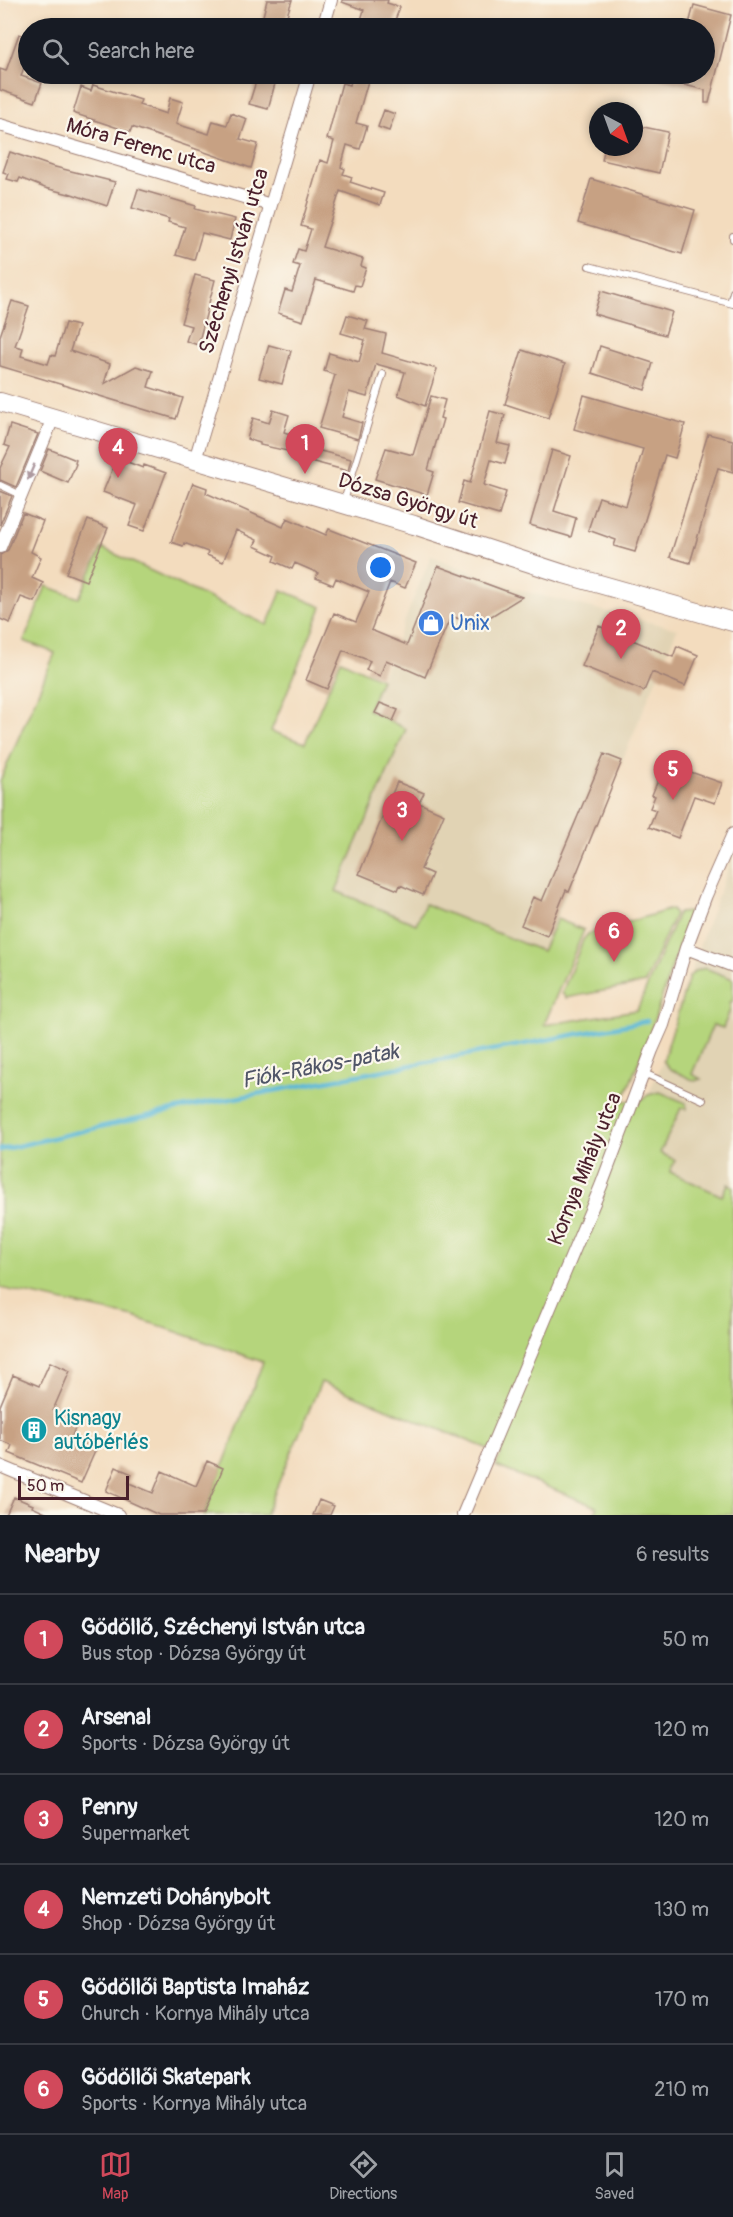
<!DOCTYPE html>
<html lang="en">
<head>
<meta charset="utf-8">
<style>
  :root { --surface:#171b24; --page:#20242c; --text:#f1f3f6; --muted:#9ea1a6; --line:#363941; --accent:#d1495b }
  body { margin:0; font-family:Pangolin,sans-serif; background:var(--page); color:var(--text) }
  .compass { position:absolute; left:589px; top:102px; width:54px; height:54px; border-radius:50%; background:var(--surface); box-shadow:0 3px 9px #0003; rotate:139deg }
  .scale { position:absolute; left:18px; bottom:15px; width:111px; box-sizing:border-box; padding-left:6px; border:3px solid #4a1f2b; border-top:0; font-size:16px; line-height:21px; white-space:nowrap; color:#4a1f2b; -webkit-text-stroke:4px #fbf7ec; paint-order:stroke }
  .you { position:absolute; left:381px; top:568px; width:21px; height:21px; margin:-15px; border:4px solid #fff; border-radius:50%; background:#1a73e8; box-shadow:0 0 0 9px #1a73e833 }
  .badge { display:grid; place-items:center; width:39px; height:39px; border-radius:50%; background:var(--accent); color:#fff; font-size:20px; font-weight:700 }
  .pin { position:absolute; translate:-50% -50px; filter:drop-shadow(0 2px 3px #0008) }
  .pin::after { content:''; position:absolute; top:32px; width:21px; height:18px; background:inherit; clip-path:polygon(0 0,100% 0,50% 100%) }
  .list { margin:0; padding:0; list-style:none }
  h2 { display:flex; justify-content:space-between; align-items:center; height:78px; margin:0; padding:0 24px; font-size:26px }
  h2 small { font-size:20px; font-weight:400; color:var(--muted) }
  .list li { display:grid; grid-template-columns:39px 1fr auto; gap:18px; align-items:center; box-sizing:border-box; height:90px; padding:0 24px; border-top:2px solid var(--line) }
  .list b { display:block; font-size:22px; white-space:nowrap }
  .list p { margin:0; font-size:20px; white-space:nowrap; color:var(--muted) }
  .list em { font-size:20px; font-style:normal; color:var(--muted) }
  .icon { flex:none; width:33px; height:33px; fill:none; stroke:currentColor; stroke-width:2; stroke-linecap:round; stroke-linejoin:round }
  .map { position:relative; flex:none; width:733px; height:1515px; overflow:hidden }
  .search { position:absolute; background:var(--surface); box-shadow:0 3px 9px #0003; left:18px; right:18px; top:18px; height:66px; display:flex; align-items:center; gap:15px; box-sizing:border-box; padding:0 21px; border-radius:33px; color:var(--muted); font-size:22px }
  .sheet { height:618px; background:var(--surface) }
  nav { display:flex; justify-content:space-around; align-items:center; box-sizing:border-box; height:84px; border-top:2px solid var(--line); background:var(--surface); font-size:16px; color:var(--muted) }
  nav a { display:grid; justify-items:center; gap:3px }
  nav .on { color:var(--accent) }
  .map>svg:first-child { display:block }
</style>
</head>
<body>
<div class="map">
<svg width="733" height="1515" viewBox="0 0 733 1515">
  <rect width="100%" height="100%" fill="#fbf7ec"/>
  <filter id="ink" filterUnits="userSpaceOnUse"><feTurbulence type="fractalNoise" baseFrequency=".0167" numOctaves="2"/><feDisplacementMap in="SourceGraphic" scale="12" xChannelSelector="R" yChannelSelector="G"/><feConvolveMatrix kernelMatrix="1 2 1 2 8 2 1 2 1" color-interpolation-filters="sRGB"/></filter>
  <filter id="wash" filterUnits="userSpaceOnUse"><feTurbulence type="fractalNoise" baseFrequency=".008" numOctaves="4" result="noise"/><feDisplacementMap in="SourceGraphic" scale="24" xChannelSelector="R" yChannelSelector="G"/><feGaussianBlur stdDeviation="1.35" result="paint"/><feColorMatrix in="noise" values="0 0 0 0 0 0 0 0 0 0 0 0 0 0 0 0 0 1.4 0 .05"/><feComposite in="paint" operator="in"/></filter>
  <g filter="url(#wash)">
    <rect width="100%" height="100%" fill="#f3dcbe"/>
    <path fill="#e1d3b4" d="M431,556L519,590L677,629L543,951L425,905L417,924L336,891L406,729L368,710Z
      M733,856V1186L727,1184L722,1196L670,1172L660,1154L681,1108L654,1093L648,1095L663,1061L703,935Z"/>
    <path fill="#b5d57c" stroke="#807a54" stroke-width="1.5" d="M102,548L267,625L282,590L322,607L271,731L305,743L341,660L381,679L368,710L406,729L336,891L416,924L425,904L542,951L557,919L584,930L544,1025L637,1010L678,913L690,912L649,1036L623,1101L641,1100L648,1095L660,1092L686,1103L687,1109L681,1108L660,1153L675,1160L670,1172L722,1196L728,1184L733,1186V1515H594L597,1507L496,1466L501,1454L321,1382L265,1515H204L263,1362L134,1317L0,1288V781L55,653L24,641L46,586L79,598Z
      M672,909L675,914L645,983L566,998L562,993L583,940L588,934Z
      M705,968L733,979V1001L730,1002V1010L723,1028L713,1025L692,1074L701,1079L695,1081L670,1069L663,1061L689,977L695,971Z"/>
    <g fill="none" stroke-linecap="round" stroke-linejoin="round">
      <path stroke="#5ab8d8" stroke-width="4.5" d="M0,1150L187,1107L647,1021"/>
    </g>
    <g id="blocks">
      <path fill="#c7a183" d="M267,0H292L283,28H260Z
        M342,0H388L387,3L400,7L392,28H385L361,20L364,10L342,2Z
        M694,5L731,15L709,103H705V90L655,78L656,74H705V28H688Z
        M19,34L28,37V55L21,76L42,83L35,102L0,90V69L6,71Z
        M353,74H370L356,123L367,126L360,149L347,145L341,167L345,169L343,174L352,177L350,182L384,193L380,205L340,191L322,247L363,259L361,266L366,268L360,286L355,285L353,291L316,280L303,321L278,313L285,290L292,292L300,266L293,264L298,249L304,251L311,229L301,226L320,160L328,163L334,141L327,139L342,83L350,85Z
        M258,75L276,80L268,109L249,104Z
        M93,85L141,100L139,105L166,114L170,98L183,102L176,124L209,134L213,121L227,125L231,113L247,119L240,139L258,144L251,168L132,127L130,132L73,113L81,87L91,91Z
        M384,110L395,114L389,131L378,127Z
        M634,125L668,132L659,173L602,160L605,147H634Z
        M10,152L51,166L115,182L107,206L69,193V194L45,188L20,178L18,182L7,179L9,174L3,172Z
        M591,179L695,210L682,254L578,223Z
        M138,189L196,206L195,209L235,219L230,240L202,233L194,260L176,255L185,227L168,222L169,219L132,208Z
        M195,275L215,280L198,345L186,341L191,326L181,323Z
        M601,291L672,312L665,335L594,314Z
        M12,301L29,306L15,346L23,348L21,356L48,364L51,355L55,356L65,323L78,326L70,351L110,364L104,384L136,366L153,371L148,387L183,398L176,419L0,366V336Z
        M347,315L368,321L365,329L386,334L382,353L437,369L425,406L398,395L405,372L376,364L367,397L349,392L342,417L362,423L358,439L319,428L335,375L324,371L329,353L359,362L365,340L341,333Z
        M269,345L291,351L282,384L259,378Z
        M600,346L653,363L645,390L592,373Z
        M522,350L565,364L548,418L505,404Z
        M584,395L685,424L675,458L665,455L635,552L614,546L616,540L588,530L599,497L626,506L643,449L574,429Z
        M431,396L445,400L440,418L443,419L428,470L434,472L427,495L375,479L386,448L413,455Z
        M273,410L289,415L284,432L293,435L287,451L260,445V443L247,439L253,418L269,423Z
        M490,411L505,415L497,443L510,446L505,464L491,460L484,485L506,492L499,515L458,503L464,481L470,483Z
        M10,425L38,434L16,487L0,480V468L10,447L4,445Z
        M708,434L733,440V472L718,468L690,563L670,557Z
        M49,449L76,460L75,463L76,464L68,483L40,471Z
        M313,449L351,459L348,471L310,461Z
        M552,450L571,456L554,511L576,518L571,537L530,525Z
        M117,458L143,468L144,465L166,473L144,531L129,526L137,505L103,492Z
        M193,483L207,488L206,493L283,527L287,518L326,535L329,529L416,563L405,588L390,582L371,630L407,645L438,566L522,597L488,618L485,628L451,616L425,677L386,660L380,676L366,670L370,661L343,650L327,689L306,680L334,613L356,622L369,592L336,578L333,585L316,578L318,573L295,563L292,569L274,561L276,556L254,546L257,540L236,530L223,562L207,555L208,552L184,543L183,546L171,542Z
        M0,491L12,496L0,525Z
        M23,513L43,521L31,552L41,557L32,578L43,583L35,602L21,597L10,623L0,619V555L8,550Z
        M88,520L108,528L86,581L66,573Z
        M599,626L673,657L677,646L698,655L685,686L652,672L644,691L582,666Z
        M380,703L398,710L393,721L375,713Z
        M604,754L622,761L569,892L566,890L547,936L521,925L533,897L542,901Z
        M665,763L722,783L715,803L694,796L678,838L649,827L656,810L650,808L655,796L652,795Z
        M397,782L424,793L419,803L444,814L421,869L432,874L423,895L400,885L398,890L359,874Z
        M50,1362L70,1371L53,1410L78,1420L72,1436L97,1447L81,1483L9,1453L12,1445L0,1440V1406L13,1375L39,1386Z
        M207,1461L223,1468L203,1515H159L106,1491L116,1467L132,1474L129,1483L153,1493L162,1471L196,1486Z
        M14,1497L33,1505L32,1507L50,1515H6Z
        M319,1500L334,1506L330,1515H313Z"/>
    </g>
  </g>
  <g filter="url(#ink)">
    <use href="#blocks" fill-opacity="0" stroke="#9e7e74" stroke-width="1.5"/>
    <g fill="none" stroke-linecap="round" stroke-linejoin="round">
      <defs>
        <path id="lane" d="M733,236V239
          M589,266L733,304
          M730,303L733,292
          M0,485L21,495
          M344,501L383,374
          M644,1073L703,1100"/>
        <path id="street" d="M323,28L331,0
          M0,125L271,205
          M195,460L310,74
          M0,547L53,418
          M686,948L733,966
          M0,1466L118,1515
          M463,1515L601,1186L652,1050L663,1025L686,948L706,895L733,834"/>
        <path id="secondary" d="M0,402L414,525L564,574L733,622"/>
      </defs>
      <use href="#lane" stroke="#9e7e74" stroke-width="8"/>
      <use href="#street" stroke="#9e7e74" stroke-width="14"/>
      <use href="#secondary" stroke="#9e7e74" stroke-width="20"/>
      <use href="#lane" stroke="#fff" stroke-width="6"/>
      <use href="#street" stroke="#fff" stroke-width="12"/>
      <use href="#secondary" stroke="#fff" stroke-width="18"/>
    </g>
    <defs><path id="oneway-solid" d="M-6-.8H1V-3.2L6.5 0L1 3.2V.8H-6Z" transform="scale(1.5)"/></defs>
    <use fill="#ae9aa0" href="#oneway-solid" transform="translate(31 472) rotate(113)"/>
  </g>
  <defs>
    <symbol id="shop-disc" viewBox="-11 -11 22 22"><circle r="9.5" fill="#3f7fe0" stroke="#fbf7ec"/><path d="M-5-2.5h2.3a2.7 3.5 0 0 1 5.4 0H5L5.5 6h-11ZM-1.5-2.5h3a1.5 2.3 0 0 0-3 0Z" fill="#fff"/></symbol>
    <symbol id="building-disc" viewBox="-11 -11 22 22"><circle r="9.5" fill="#0f9aa8" stroke="#fbf7ec"/><path d="M-4-6H4V6H1V3H-1V6H-4ZM-2.5-4.3h1.7v1.8h-1.7ZM.8-4.3h1.7v1.8H.8ZM-2.5-1h1.7V.8h-1.7ZM.8-1h1.7V.8H.8Z" fill="#fff"/></symbol>
  </defs>
  <g fill-rule="evenodd">
    <use href="#shop-disc" x="416" y="608" width="30" height="30"/>
    <use href="#building-disc" x="19" y="1415" width="30" height="30"/>
  </g>
  <g text-anchor="middle" dominant-baseline="central" stroke-width="4.5" stroke-linejoin="round" paint-order="stroke">
    <g font-size="21" fill="#4a1f2b" stroke="#fbf7ec">
      <text transform="translate(141 146) rotate(16)">Móra Ferenc utca</text>
      <text transform="translate(234 261) rotate(-73)">Széchenyi István utca</text>
      <text transform="translate(408 501) rotate(17)">Dózsa György út</text>
      <text transform="translate(585 1169) rotate(-68)">Kornya Mihály utca</text>
    </g>
    <g font-size="21" fill="#366cbe" stroke="#fbf7ec" text-anchor="start">
      <text x="450" y="623">Unix</text>
    </g>
    <g font-size="21" fill="#0d838f" stroke="#fbf7ec" text-anchor="start">
      <text x="54" y="1418">Kisnagy<tspan x="54" dy="24">autóbérlés</tspan></text>
    </g>
    <g font-size="22" font-style="italic" fill="#505568" stroke="#fbf7ec">
      <text transform="translate(320 1066) rotate(-11)">Fiók-Rákos-patak</text>
    </g>
  </g>
</svg>
<svg class="compass" viewBox="-18 -18 36 36"><path d="M0-13l5 13h-10z" fill="#e53935"/><path d="M0 13l5-13h-10z" fill="#9ea1a6"/></svg>
<div class="scale">50 m</div>
<div class="you"></div>
<div class="pin badge" style="left:305px;top:474px">1</div>
<div class="pin badge" style="left:621px;top:659px">2</div>
<div class="pin badge" style="left:402px;top:841px">3</div>
<div class="pin badge" style="left:118px;top:478px">4</div>
<div class="pin badge" style="left:673px;top:800px">5</div>
<div class="pin badge" style="left:614px;top:962px">6</div>
<div class="search"><svg class="icon" aria-label="search" viewBox="0 0 24 24"><circle cx="10" cy="10" r="6"/><path d="M15 15l6 6"/></svg>Search here</div>
</div>
<section class="sheet">
<h2>Nearby<small>6 results</small></h2>
<ul class="list">
<li><span class="badge">1</span><div><b>Gödöllő, Széchenyi István utca</b><p>Bus stop · Dózsa György út</p></div><em>50 m</em></li>
<li><span class="badge">2</span><div><b>Arsenal</b><p>Sports · Dózsa György út</p></div><em>120 m</em></li>
<li><span class="badge">3</span><div><b>Penny</b><p>Supermarket</p></div><em>120 m</em></li>
<li><span class="badge">4</span><div><b>Nemzeti Dohánybolt</b><p>Shop · Dózsa György út</p></div><em>130 m</em></li>
<li><span class="badge">5</span><div><b>Gödöllői Baptista Imaház</b><p>Church · Kornya Mihály utca</p></div><em>170 m</em></li>
<li><span class="badge">6</span><div><b>Gödöllői Skatepark</b><p>Sports · Kornya Mihály utca</p></div><em>210 m</em></li>
</ul>
</section>
<nav>
<a class="on"><svg class="icon" aria-label="map" viewBox="0 0 24 24"><path d="M3 6l6-2 6 2 6-2v14l-6 2-6-2-6 2zM9 4v14M15 6v14"/></svg>Map</a>
<a><svg class="icon" aria-label="directions" viewBox="0 0 24 24"><path d="M12 3l9 9-9 9-9-9zM9 14v-3h6M13 9l2 2-2 2"/></svg>Directions</a>
<a><svg class="icon" aria-label="saved" viewBox="0 0 24 24"><path d="M7 4h10v16l-5-4-5 4z"/></svg>Saved</a>
</nav>
</body>
</html>
